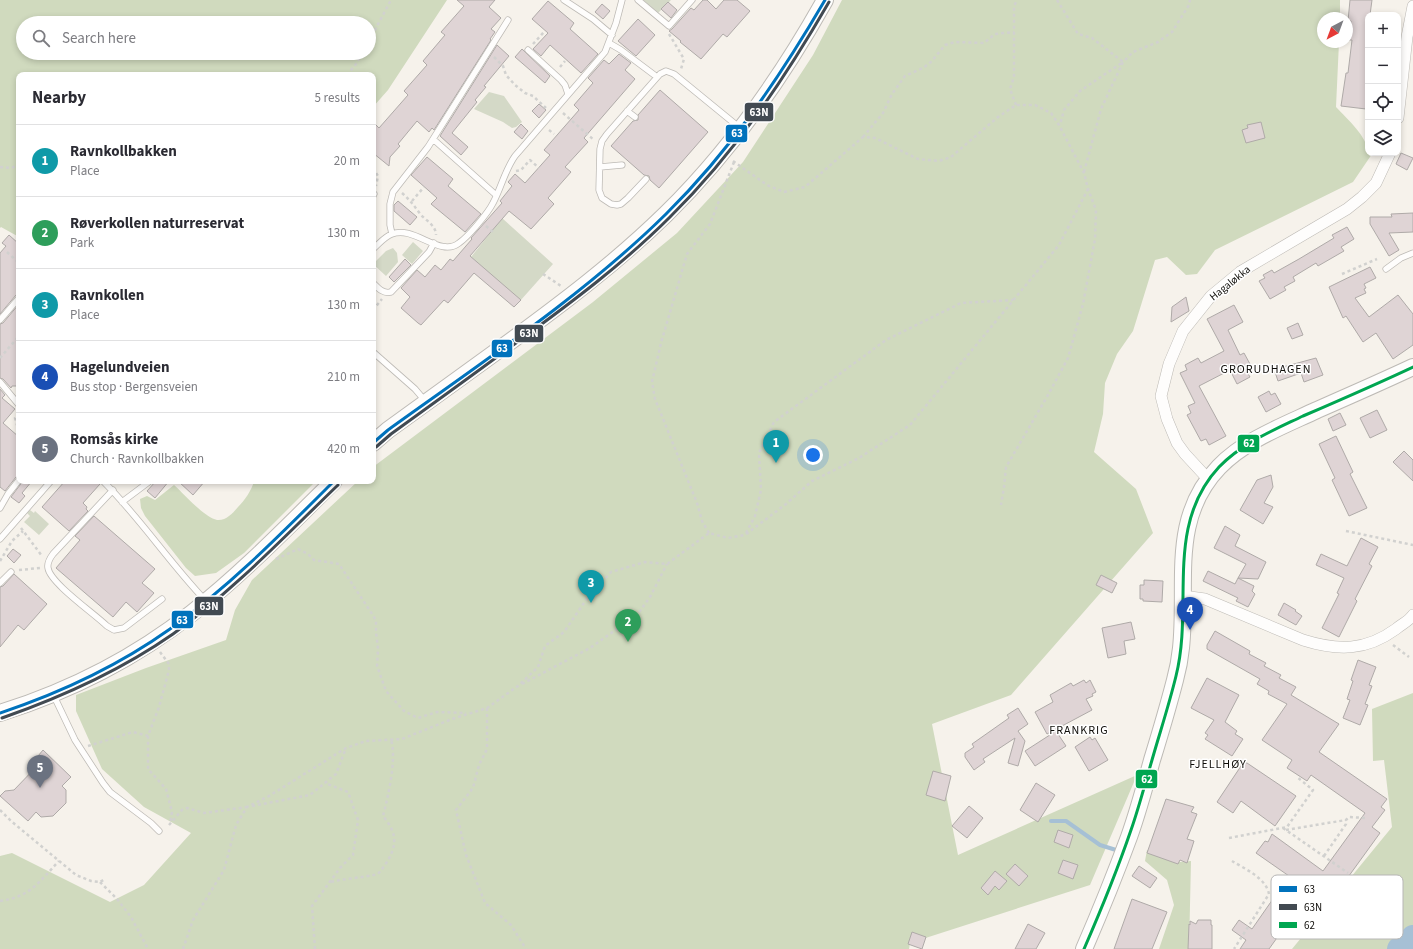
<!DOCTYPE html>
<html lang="en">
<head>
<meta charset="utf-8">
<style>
  :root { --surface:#fff; --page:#f7f7f7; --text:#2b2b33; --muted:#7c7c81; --line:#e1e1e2; --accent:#605d58 }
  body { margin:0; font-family:"Source Sans 3",sans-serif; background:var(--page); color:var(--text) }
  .controls { position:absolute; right:12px; top:12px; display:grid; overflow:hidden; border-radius:8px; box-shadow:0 2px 6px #0003 }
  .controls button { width:36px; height:36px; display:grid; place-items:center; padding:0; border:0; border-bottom:1px solid var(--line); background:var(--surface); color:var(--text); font:20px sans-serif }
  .compass { position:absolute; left:1317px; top:12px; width:36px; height:36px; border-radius:50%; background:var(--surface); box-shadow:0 2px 6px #0003; rotate:221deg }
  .you { position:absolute; left:813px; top:455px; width:14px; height:14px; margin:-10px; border:3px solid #fff; border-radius:50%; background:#1a73e8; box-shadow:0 0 0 6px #1a73e833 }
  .badge { display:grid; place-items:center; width:26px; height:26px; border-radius:50%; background:var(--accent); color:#fff; font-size:13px; font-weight:700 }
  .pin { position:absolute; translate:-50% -33px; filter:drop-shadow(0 1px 2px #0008) }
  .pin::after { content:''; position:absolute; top:21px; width:14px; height:12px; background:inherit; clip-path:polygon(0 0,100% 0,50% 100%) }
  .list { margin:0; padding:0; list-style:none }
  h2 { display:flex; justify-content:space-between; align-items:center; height:52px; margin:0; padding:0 16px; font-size:17px }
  h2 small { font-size:13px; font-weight:400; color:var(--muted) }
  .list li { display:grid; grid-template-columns:26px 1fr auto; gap:12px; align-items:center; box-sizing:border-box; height:72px; padding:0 16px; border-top:1px solid var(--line) }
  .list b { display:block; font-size:15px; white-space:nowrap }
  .list p { margin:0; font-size:13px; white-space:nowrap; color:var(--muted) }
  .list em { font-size:13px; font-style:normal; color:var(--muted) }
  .icon { flex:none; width:22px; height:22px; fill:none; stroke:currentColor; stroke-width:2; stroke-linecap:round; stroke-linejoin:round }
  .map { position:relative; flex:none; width:1413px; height:949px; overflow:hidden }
  .search { position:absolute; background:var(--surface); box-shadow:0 2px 6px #0003; left:16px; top:16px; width:360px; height:44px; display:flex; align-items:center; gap:10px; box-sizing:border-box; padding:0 14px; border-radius:22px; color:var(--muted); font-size:15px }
  .panel { position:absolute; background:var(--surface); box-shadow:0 2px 6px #0003; left:16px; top:72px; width:360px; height:412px; border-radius:8px }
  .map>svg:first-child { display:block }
</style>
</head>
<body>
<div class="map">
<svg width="1413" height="949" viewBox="0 0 1413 949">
  <rect width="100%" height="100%" fill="#f6f2eb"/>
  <path fill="#d4d9c7" d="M643,0H671L658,13Z
    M489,92L504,96L522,122L516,127L512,128L503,122L474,109Z
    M502,218L553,264L520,301L471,257Z
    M413,242L423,251L412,264L402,255Z
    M393,248L397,253L398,262L386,276L373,264L386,251Z
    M30,510L34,513L35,511L49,524L39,535L24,522L30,516L27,513Z"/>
  <path fill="#d0dabe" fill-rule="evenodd" d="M0,0H447L388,90L373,107V75H19V237L1,227L0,228ZM23,23H369V53H23Z
    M842,0H1340V18H1323V42H1339L1336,107C1347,119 1368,137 1368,153L1372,154L1353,182L1215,250L1197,274L1186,275L1167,257L1155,260L1133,331L1117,354L1105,383L1103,414L1094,452L1136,489L1153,533L1011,695L932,724L958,855L1137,775L1090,885L910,943L909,949H0V856L12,853L110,902L144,885L191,833L144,807L102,769L76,711V695L146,668L226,640L235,610L252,580L358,481H373V467L593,302L677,233L743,162L813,55Z
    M254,481H315V482L244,553L216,573L195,576L186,568L145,516L141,508L140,499L147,496L155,500L174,485C184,494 204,517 217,520C226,521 233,513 238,507C244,501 252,490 254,481Z
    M1413,693V949H1292L1392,827L1384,760L1373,761L1372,709Z
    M1147,850L1180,862L1191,861L1189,949H1159L1174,905L1167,880L1145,861Z"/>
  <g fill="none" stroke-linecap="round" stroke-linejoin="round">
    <path stroke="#a6c0d5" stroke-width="4" d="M1051,821H1066L1100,845L1116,850"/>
    <path stroke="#a6c0d5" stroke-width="24" d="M1399,949L1405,947L1413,937"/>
  </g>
  <path fill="#dfd4d5" stroke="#afaaa8" d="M457,0H495L489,7L501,18L491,29L495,32L490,39L491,40L434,130L432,128L429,132L417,121L398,144L400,146L390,157L389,166L373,153V122L379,128L408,95L404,91L427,65L423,61L445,35L441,32L464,6Z
    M703,0H707L716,9L724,0H737L750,11L727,37L723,34L701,59L680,42L681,41L669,31L672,29L691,8L694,10Z
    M1350,0H1372L1370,15H1368V94L1366,109L1341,106L1346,73H1348L1352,40H1349L1351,21H1348Z
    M548,1L574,23L570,29L598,54L581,73L550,45L541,56L533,49L548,33L532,19Z
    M668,2L677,10L671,18L661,9Z
    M602,4L610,11L603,19L595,12Z
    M638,19L655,35L636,56L618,41Z
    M497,45L509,56L484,86L486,87L475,100L477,102L452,133L468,147L461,155L440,136Z
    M522,49L550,76L545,83L515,57Z
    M619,54L631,63L625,70L635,79L584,138L588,142L565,167L571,172L548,198L554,204L531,229L509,211L470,256L521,300L514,307L474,273L448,303L444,300L421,325L418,323L401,308L410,297L401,288L417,270L425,277L435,265L441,270L450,259L453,261L472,239L471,238L502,203L500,201L512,186L508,182L515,174L525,183L550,155L544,150L579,110L574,105L593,83L588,78L604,60L609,64Z
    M660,90L708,132L659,188L650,180L649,176L644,175L611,146L633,121L638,120V115Z
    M539,104L546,110L539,118L532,111Z
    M1261,122L1265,138L1246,143L1242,130L1248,128L1247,125Z
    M521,124L528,131L522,139L514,132Z
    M1401,153L1413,158L1407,170L1396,164Z
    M427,157L453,179L448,186L481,214L465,232L431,204L437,198L411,175Z
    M398,201L417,217L410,225L394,211V205Z
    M1413,213V232L1389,233L1399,250L1389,256L1370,224V217H1392L1391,214Z
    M1347,227L1354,239L1341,247L1344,251L1318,266L1316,263L1293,277L1295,281L1284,287L1286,290L1270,299L1259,281L1265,278L1263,275L1272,270L1274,273L1299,259L1334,238L1332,235Z
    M9,235L19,244V294L16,295L0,314V253L6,246L2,243Z
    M405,259L411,265L394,282L389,277Z
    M1370,267L1376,278L1364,284L1366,288L1364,289L1366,293L1355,298L1369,317L1398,295L1413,314V345L1393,359L1376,333L1363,342L1346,316L1343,318L1329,287Z
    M1186,297L1189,311L1171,322L1172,307Z
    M19,304V386H12L11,388L3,379L0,378V324L3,323Z
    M1234,305L1243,322L1228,330L1240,355L1244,353L1250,364L1244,367L1250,377L1237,384L1230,370L1199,386L1226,436L1209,445L1206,439L1201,441L1187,415L1191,413L1188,406L1195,403L1180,373L1187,370L1185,365L1198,358L1201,363L1224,351L1207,319Z
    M1298,323L1303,335L1292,339L1287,328Z
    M1316,358L1323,375L1304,382L1301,373L1278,381L1275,372L1284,369L1283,367Z
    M0,389L5,395L2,398L15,409L3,423L19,437V476L16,477L5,491L0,487Z
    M1269,391L1271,395L1275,393L1281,404L1266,412L1258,397Z
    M1377,410L1387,430L1370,438L1360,418Z
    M1340,413L1346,425L1333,431L1328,419Z
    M1336,436L1353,472L1350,474L1367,508L1349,516L1332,480L1335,478L1319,444Z
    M1404,451L1413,460V481L1393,462Z
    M1271,475L1273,487L1264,503L1273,507L1263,524L1240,510L1257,480Z
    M23,481H32L22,493L25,496L19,503L11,497Z
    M65,481H99L100,484L83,503L87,507L86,509L88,511L69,531L42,507Z
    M156,481H169L155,498L147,491Z
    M178,481H205L193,495Z
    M94,516L155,569L142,583L154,593L137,612L126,602L113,617L56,568L80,540L75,536Z
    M1225,526L1240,535L1235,546L1266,562L1258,579L1238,578L1246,564L1214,548Z
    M1361,538L1378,547L1369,564L1372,566L1355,599L1357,601L1339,637L1322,628L1339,594L1337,593L1344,578L1316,565L1321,554L1347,566Z
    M13,549L21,555L14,563L7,556Z
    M1208,571L1235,584L1238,578L1254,586L1252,591L1255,594L1248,607L1236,601L1238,598L1203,581Z
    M14,574L47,604L24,630L18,625L0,647V587L3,586Z
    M1101,575L1117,583L1112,593L1096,585Z
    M1144,580L1163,581L1162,602L1143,601V599H1140V585H1144Z
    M1284,603L1296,610L1295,611L1302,616L1296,625L1278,615Z
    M1131,622L1135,639L1124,641L1126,654L1108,658L1102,628Z
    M1215,631L1250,651L1249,654L1266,663L1264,666L1281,675L1279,678L1296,687L1291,695L1339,724L1319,752L1387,799L1381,807L1385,810L1372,827L1380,833L1338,891L1328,904L1309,890L1282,926L1284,928L1269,949H1240L1246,940L1232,930L1239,920L1252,929L1289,876L1256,853L1265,841L1268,842L1272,834L1323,871L1365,813L1311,775L1307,781L1287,768L1292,760L1262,740L1287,704L1268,694L1269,691L1257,684L1260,679L1207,649V645Z
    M1358,660L1376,667L1369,685L1372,686L1365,704L1368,705L1360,725L1343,718L1350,700L1347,699L1353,681L1351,680Z
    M1207,678L1239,695L1225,722L1237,731L1235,734L1243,739L1232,756L1205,739L1208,735L1205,733L1214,720L1191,708Z
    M1084,680L1086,683L1090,680L1096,692L1092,694L1093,696L1086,699L1092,710L1047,734L1035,712L1053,702L1050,695L1071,683L1073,686Z
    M1018,708L1028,724L1018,731L1025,741L1018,766L1008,763L1015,738L983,759L985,762L974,770L965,757V753L974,747L972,744L1009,718L1007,715Z
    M1056,731L1066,746L1035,766L1025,751Z
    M1090,737L1092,740L1095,738L1108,760L1089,771L1075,747Z
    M43,750L71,777L62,786L66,790V803L53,816L41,817L36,812L28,821L0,796L5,791L14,790L38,765V756Z
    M1243,763H1247L1296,796L1275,826L1241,801L1233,813L1217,802Z
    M933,771L951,776L945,801L926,795Z
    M1036,783L1055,795L1038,822L1020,810Z
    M1166,799L1194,807L1191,812L1197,814L1187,839L1194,841L1187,863L1180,860L1178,864L1147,853Z
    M969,806L983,818L967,838L952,826Z
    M1058,830L1073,835L1069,848L1054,842Z
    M1063,860L1078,865L1073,879L1058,873Z
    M1015,864L1028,876L1019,886L1006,874Z
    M1139,866L1157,878L1150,888L1132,876Z
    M995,871L1007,881L999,890L995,886L988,895L981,888Z
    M1132,899L1167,912L1152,949H1114Z
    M1198,920H1211V925H1212V949H1188L1189,924L1190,925V921L1196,924Z
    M1028,924L1045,933L1036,949H1015Z
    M912,932L926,937L922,949L908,944Z"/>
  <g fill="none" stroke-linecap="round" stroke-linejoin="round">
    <defs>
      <path id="lane" d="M564,0L593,19L612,35
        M638,0L669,26L692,0
        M609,43L621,50L657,77
        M528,50L561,80L565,85L568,94
        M627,111L635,117
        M433,139L496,195
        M600,167L622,165
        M646,179L628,198L621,204L617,205L611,204L602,198L599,190L600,149L602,141L607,134L660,74L666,71L674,74L740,128
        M373,196L374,194
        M392,234L390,225V204L393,192L428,147L508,20
        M373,249C379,244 384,237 392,234C414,225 440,258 459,243C468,237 488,213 493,203C501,188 505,170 515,156L605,52L616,23L622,0
        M1386,269L1401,258L1413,253
        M373,283C378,288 383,294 391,292L429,252L434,243
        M0,320L19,298
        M373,352L415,389L426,402
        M0,382L19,405
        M103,481C140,518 169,562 205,600
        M113,490L53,554C50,558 47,563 48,568C50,583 95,614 107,626L114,630L124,628L162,599
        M122,502L150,481
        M0,508L8,494L19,480
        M0,539L51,481
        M0,583L11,572
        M53,694L75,740L103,783L110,792L151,823L159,831"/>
      <path id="street" d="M1398,118L1407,37L1413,6
        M1209,480L1185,454L1177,443L1167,419L1161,396L1169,364L1183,331L1211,296L1240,272L1347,209L1362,197L1376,183L1390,153
        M1183,596L1205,599L1303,640C1338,651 1366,651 1396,629C1402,624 1409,621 1413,615"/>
      <path id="secondary" d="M373,443L388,430C427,402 465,374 504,346C560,305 616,263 666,214C729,152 782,77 825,0
        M0,713C70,691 135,658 192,613C243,573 288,526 334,481
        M1084,949C1100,912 1115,875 1129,837C1138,812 1145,786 1152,760C1160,734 1168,707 1175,680C1178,669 1180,658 1181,648C1188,583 1169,519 1219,467C1245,440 1283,426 1317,410C1349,396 1381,382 1413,367"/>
    </defs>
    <use href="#lane" stroke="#bdbab5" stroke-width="7"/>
    <use href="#street" stroke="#bdbab5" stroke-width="12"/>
    <use href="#secondary" stroke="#bdbab5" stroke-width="18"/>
    <path stroke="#d1d1cf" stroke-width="2.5" stroke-dasharray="3 3" stroke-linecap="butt" d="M1057,0L1078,34L1092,38L1123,62L1080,91L1064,110L1060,125
      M669,34L684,59L681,69
      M369,41L391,0
      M533,44L544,32
      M494,57L503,66L506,75L515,85L525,93L533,96L546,108
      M560,67L565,61
      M347,75L356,64L362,53
      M1016,105L1010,89L1014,77V6L1017,0
      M563,113L594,140
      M549,130L554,134
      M863,137L883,113L892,94L905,76L923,68L931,62L945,45L955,42L984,43L995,34L1014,32
      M733,161L767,185L784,192L805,187L863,137L875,138L918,159L939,161L951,157L998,117L1016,105H1035L1051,113L1059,125L1084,173L1088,189L1096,210L1095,239L1083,304L1068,358L1048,395L1006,467L1004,487L1001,505
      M0,167L11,168L19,165
      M373,168L378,176L376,186
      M516,171L521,170L530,160L539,168
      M1084,172L1101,109L1123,62L1133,52L1158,42L1172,32L1189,5L1190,0
      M402,193C410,200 415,207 421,215C427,221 436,226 436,235
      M412,201L424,187
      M486,226L493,232
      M7,252L19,263
      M543,274L561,286
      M1342,274L1377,259
      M373,310L382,299
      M0,358L19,336
      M19,413L15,418L19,432
      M21,528L42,556
      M1346,531L1413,545
      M709,533L702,521L697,503L655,399L652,382L661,343L687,254L710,224L734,162
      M746,533L755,516L761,490L759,453L774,422L886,340L961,303L1013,300
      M276,559L298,549L308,554L314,560L339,564L376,620V632L378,649L377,666L386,691L404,711L418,718L437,712L466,713
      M0,561L12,541L23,531
      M19,570L40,568
      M1393,645L1409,657
      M160,652L169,664V670L159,707L148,736V769L166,789L172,812L170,824
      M522,684L590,648L637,615L650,597L667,564
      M487,708V749L479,765L473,788L456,810L466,855L485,903L511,925L526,949
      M88,746L133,732L148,736
      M252,806L310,795L336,774L346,748
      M0,810L11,821L76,875L91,881L100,882L105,879
      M169,825L182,810L187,808L204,813L247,807
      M1283,828L1348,873
      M1286,830L1346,820
      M1229,838L1287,827L1313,790L1297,777
      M1324,856L1346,824V820L1349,817L1367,818
      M1232,861C1245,869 1266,878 1269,894L1234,949
      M100,882L117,899L131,917L148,949
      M331,882C347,878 362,878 378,874C388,862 399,846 392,830C390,825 386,820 383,816C388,797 397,758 391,740
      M0,901C30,897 39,882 59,861
      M183,949L193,920L224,870L236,825L247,807L269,796L346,748L366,741L402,739L452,719L487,708L518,686L538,667L545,646L564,632L586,600L611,572L645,562L667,564L709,533L728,538L745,535L786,504L812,481L859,458L910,425L1059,245L1088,189
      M315,949L312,906L340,868L353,855L358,820L348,792L325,783"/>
    <use href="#lane" stroke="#fefdfc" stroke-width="5.5"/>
    <use href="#street" stroke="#fefdfc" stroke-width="11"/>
    <use href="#secondary" stroke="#fefdfc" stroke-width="16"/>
    <defs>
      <path id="bus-1" d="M373,443L388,430C481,363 584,295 666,214C730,151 780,77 825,0
        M0,713C60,693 118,666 170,629C230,586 282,533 334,481"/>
      <path id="bus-2" d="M376,447L391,434C434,403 477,372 520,340C572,302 624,263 670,217C734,154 784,80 829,2
        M2,718C62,697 120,671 173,634C233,591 285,536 338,485"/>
      <path id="bus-3" d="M1084,949C1101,910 1117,871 1131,830C1139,807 1145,784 1152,760C1160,732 1169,705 1176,676C1194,605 1164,526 1219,467C1242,443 1274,430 1303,416C1340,400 1377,384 1413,367"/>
    </defs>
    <use href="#bus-1" stroke="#fff" stroke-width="6"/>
    <use href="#bus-2" stroke="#fff" stroke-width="6"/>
    <use href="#bus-3" stroke="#fff" stroke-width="6"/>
    <use href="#bus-1" stroke="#0072bc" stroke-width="3"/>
    <use href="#bus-2" stroke="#424a52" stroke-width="3"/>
    <use href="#bus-3" stroke="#00a651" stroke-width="3"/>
  </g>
  <g text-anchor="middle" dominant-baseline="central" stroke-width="3" stroke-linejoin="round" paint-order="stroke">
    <g font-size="11" fill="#0f0d09" stroke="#fff">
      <text transform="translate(1230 283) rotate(-39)">Hagaløkka</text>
    </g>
    <g font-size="12" letter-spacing="1" fill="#0f0d09" stroke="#fff">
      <text x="1266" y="369">GRORUDHAGEN</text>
      <text x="1079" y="730">FRANKRIG</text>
      <text x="1218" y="764">FJELLHØY</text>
    </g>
  </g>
  <rect x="1271" y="875" width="132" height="64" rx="6" fill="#fff" stroke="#b7b6b5" stroke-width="1"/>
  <rect x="1279" y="886" width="18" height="6" fill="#0072bc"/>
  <rect x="1279" y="904" width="18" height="6" fill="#424a52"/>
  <rect x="1279" y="922" width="18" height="6" fill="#00a651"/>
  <g font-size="11" fill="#0f0d09">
    <text x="1304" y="893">63</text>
    <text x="1304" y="911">63N</text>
    <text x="1304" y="929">62</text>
  </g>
  <g stroke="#fff" stroke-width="1.5">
    <rect x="744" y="102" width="30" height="20" rx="4" fill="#424a52"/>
    <rect x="725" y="124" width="23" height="19" rx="4" fill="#0072bc"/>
    <rect x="514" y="324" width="30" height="19" rx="4" fill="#424a52"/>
    <rect x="491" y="339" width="22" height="19" rx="4" fill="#0072bc"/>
    <rect x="1237" y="434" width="23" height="19" rx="4" fill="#00a651"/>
    <rect x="194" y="596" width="30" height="20" rx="4" fill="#424a52"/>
    <rect x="171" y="610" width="23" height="19" rx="4" fill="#0072bc"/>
    <rect x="1135" y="769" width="23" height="20" rx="4" fill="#00a651"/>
  </g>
  <g font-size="11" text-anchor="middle" font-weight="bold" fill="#fff">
    <text x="759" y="116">63N</text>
    <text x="737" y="137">63</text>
    <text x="529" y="337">63N</text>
    <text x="502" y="352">63</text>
    <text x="1249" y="447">62</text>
    <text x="209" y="610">63N</text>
    <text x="182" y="624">63</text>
    <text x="1147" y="783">62</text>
  </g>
</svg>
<div class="controls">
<button>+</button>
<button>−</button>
<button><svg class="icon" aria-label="locate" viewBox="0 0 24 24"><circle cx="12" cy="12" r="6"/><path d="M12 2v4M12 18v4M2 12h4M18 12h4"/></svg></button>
<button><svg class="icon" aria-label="layers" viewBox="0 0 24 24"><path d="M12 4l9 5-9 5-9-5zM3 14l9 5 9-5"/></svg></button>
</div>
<svg class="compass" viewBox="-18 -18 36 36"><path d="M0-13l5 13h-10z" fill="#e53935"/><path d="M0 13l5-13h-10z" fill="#7c7c81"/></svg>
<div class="you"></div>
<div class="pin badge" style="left:776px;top:463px;background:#0f9aa8">1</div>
<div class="pin badge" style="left:628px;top:642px;background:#2e9e5b">2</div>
<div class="pin badge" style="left:591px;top:603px;background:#0f9aa8">3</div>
<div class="pin badge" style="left:1190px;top:630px;background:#1a4fb4">4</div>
<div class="pin badge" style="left:40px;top:788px;background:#6b7280">5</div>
<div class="search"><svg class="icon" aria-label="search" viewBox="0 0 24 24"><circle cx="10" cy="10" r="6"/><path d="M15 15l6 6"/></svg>Search here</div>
<section class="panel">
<h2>Nearby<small>5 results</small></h2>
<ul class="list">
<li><span class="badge" style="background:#0f9aa8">1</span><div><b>Ravnkollbakken</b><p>Place</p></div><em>20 m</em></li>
<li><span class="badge" style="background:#2e9e5b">2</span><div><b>Røverkollen naturreservat</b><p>Park</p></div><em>130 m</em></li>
<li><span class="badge" style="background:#0f9aa8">3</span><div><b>Ravnkollen</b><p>Place</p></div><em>130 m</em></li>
<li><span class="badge" style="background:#1a4fb4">4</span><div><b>Hagelundveien</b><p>Bus stop · Bergensveien</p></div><em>210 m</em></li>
<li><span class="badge" style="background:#6b7280">5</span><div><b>Romsås kirke</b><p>Church · Ravnkollbakken</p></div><em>420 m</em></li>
</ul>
</section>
</div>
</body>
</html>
